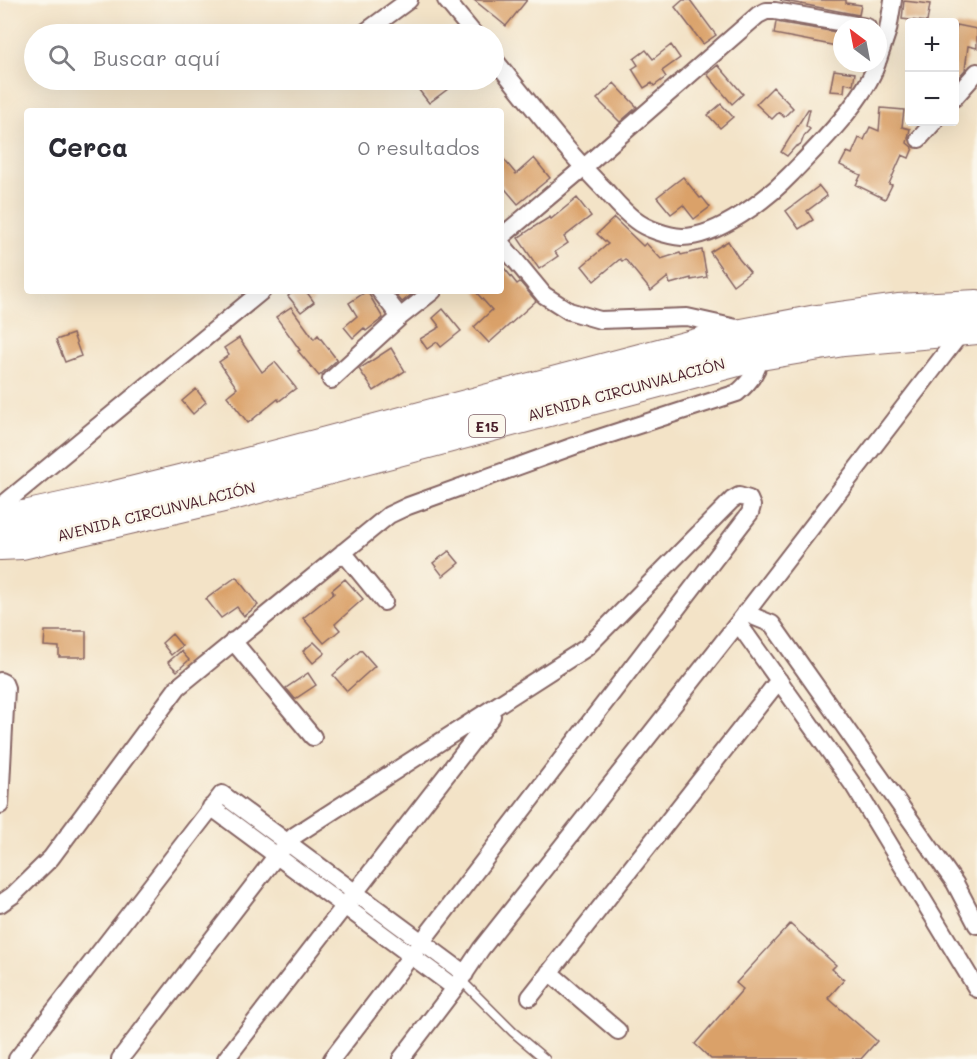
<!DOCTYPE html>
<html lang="es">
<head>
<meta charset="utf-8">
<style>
  :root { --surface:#fff; --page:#f7f7f7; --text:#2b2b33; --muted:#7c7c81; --line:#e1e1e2 }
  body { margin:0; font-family:Mali,sans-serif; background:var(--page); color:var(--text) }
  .controls { position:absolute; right:18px; top:18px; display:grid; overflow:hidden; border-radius:6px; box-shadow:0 6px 24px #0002 }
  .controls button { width:54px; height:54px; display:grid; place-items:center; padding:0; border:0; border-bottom:2px solid var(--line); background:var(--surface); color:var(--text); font:30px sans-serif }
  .compass { position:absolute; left:833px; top:18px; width:54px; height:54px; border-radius:50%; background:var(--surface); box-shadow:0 6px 24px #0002; rotate:328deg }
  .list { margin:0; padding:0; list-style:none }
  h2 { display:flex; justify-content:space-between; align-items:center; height:78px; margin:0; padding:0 24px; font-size:26px }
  h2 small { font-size:20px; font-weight:400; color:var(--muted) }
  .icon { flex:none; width:33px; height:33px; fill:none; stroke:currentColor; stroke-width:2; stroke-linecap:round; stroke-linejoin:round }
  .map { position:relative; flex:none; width:977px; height:1059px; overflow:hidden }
  .search { position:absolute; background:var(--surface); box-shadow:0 6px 24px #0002; left:24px; top:24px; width:480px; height:66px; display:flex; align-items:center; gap:15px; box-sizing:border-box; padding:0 21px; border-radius:33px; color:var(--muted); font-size:22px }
  .panel { position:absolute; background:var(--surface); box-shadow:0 6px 24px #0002; left:24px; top:108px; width:480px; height:186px; border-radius:6px }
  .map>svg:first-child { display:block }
</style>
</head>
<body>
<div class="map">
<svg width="977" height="1059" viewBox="0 0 977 1059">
  <rect width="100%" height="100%" fill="#fbf7ec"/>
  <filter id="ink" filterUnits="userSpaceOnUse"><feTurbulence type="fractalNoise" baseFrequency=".0167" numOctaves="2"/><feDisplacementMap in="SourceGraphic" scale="12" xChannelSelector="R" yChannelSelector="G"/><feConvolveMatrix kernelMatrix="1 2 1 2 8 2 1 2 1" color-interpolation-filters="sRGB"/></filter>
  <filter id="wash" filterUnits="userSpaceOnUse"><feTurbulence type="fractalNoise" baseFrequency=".008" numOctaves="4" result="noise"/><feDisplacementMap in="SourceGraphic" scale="24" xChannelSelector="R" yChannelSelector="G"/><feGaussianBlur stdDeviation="1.35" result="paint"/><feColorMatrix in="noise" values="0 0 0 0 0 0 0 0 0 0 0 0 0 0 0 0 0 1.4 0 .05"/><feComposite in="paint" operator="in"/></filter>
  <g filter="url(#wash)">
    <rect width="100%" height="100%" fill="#f3e3c7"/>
    <g id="blocks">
      <path fill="#daa169" d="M474,0H527L506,26Z
        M683,0H690L716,35L703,44L675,7Z
        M780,0H846V3L861,5L859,15Z
        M904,1L930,4L927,22L902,19Z
        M776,22L842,33V47L774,34Z
        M957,25L977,29V48L968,46L965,70L954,82V37Z
        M671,45L680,58L662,71L666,77L654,86L652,83L644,88L632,69L638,65L634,59L646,50L653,59Z
        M718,65L743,94L732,104L707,74Z
        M834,70L855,73L853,85L845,83L844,92L830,91Z
        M423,80H460L429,103L415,85Z
        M614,83L637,107L620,122L597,99Z
        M773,87L793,108L784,117L779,112L772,119L756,104Z
        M721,104L733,117L720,128L708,115Z
        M881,108L904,110L902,127L910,129L907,143L913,148L909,158L902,155L889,184L892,185L885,199L856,185L861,175L840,165L847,152L852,154L859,138L864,140L870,127L879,131Z
        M808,109H810L806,126L810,129L804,136L801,144L795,147L787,156L781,152Z
        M501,156L516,174L534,158L550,178L518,204L501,184Z
        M683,177L700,198L702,197L710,207L694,219L683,205L671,214L657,197Z
        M819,186L827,196L807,211L813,220L799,229L786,211Z
        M577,198L591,216L564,237L568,243L555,252L558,256L539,269L518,238L537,225L550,217L551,219Z
        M614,218L643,246L646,243L661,259L680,253L681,255L702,250L707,277L691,280V278L670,284L668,277L651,291L625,259L622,261L620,259L594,281L582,266L608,244L597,234Z
        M728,241L739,259L750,272L733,285L710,252Z
        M501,264L517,284L520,282L536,301L489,343L474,327L492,310L475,291H501Z
        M294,291H306L314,302L301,312L288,296Z
        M367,291L383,318L366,331L364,328L353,338L344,327L357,316L349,303Z
        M393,291H416L402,302Z
        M291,307L314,339L318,335L337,360L319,376L298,351L300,350L276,317Z
        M443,309L461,331L441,347L437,342L427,349L420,339L440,327L433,318Z
        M73,334L81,356L65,362L56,340Z
        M239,338L262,372L275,362L296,388L279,401L278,399L248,423L227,396L237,388L219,362L229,355L224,348Z
        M391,348L405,371L374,391L359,369Z
        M196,389L206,402L193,414L182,401Z
        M449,551L459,563L443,576L433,563Z
        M236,577L258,605L244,616L237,607L221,618L206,599Z
        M345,579L363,599L335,624L340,630L324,643L303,618L334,593L332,590Z
        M45,631H86V657H59V647L44,646Z
        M172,634L182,646L171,655L162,643Z
        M314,642L325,653L313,663L303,651Z
        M361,650L375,666L347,691L333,675Z
        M181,651L189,660L177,671L168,662Z
        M308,673L316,685L295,699L286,688Z
        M790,924L836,965L832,969L844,980L828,998L877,1041L861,1059H711L695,1044L743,989L736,983Z"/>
    </g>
  </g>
  <g filter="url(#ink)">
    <use href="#blocks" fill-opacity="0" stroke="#856462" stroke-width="1.5"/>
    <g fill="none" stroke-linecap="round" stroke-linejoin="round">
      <defs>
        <path id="lane" d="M461,980L513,1032L545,1059"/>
        <path id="street" d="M446,0L474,34
          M364,33L409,0
          M494,59C530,103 565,150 606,191C615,201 624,212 635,220C646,229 668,236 682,237C718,237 767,199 791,174C819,145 864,101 877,63
          M878,60L888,30L893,0
          M954,98L977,72
          M919,139L934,122
          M501,237L583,168L758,15L766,11H775L867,27
          M501,243L544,295L569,311L600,320L687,317L741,329
          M380,291L400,317L433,291
          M331,380L400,317
          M0,507L262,291
          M343,552L384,602
          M745,613L772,624L955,883L977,925
          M738,623L854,786L977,989
          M233,641L313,737
          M0,681L4,683L6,688L0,805
          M211,807L455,988
          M0,904L13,895L51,858L178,687L389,515L408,506L574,446L737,393C750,382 762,368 759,350
          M549,972L618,1031
          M530,997L779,680
          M17,1059L222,794L465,974
          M120,1059L277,855L294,836L586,648L732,500L739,496L749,499L752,506L750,513L332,1059
          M226,1059L492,716
          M401,1059L455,988L481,949L738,623L964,329"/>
        <path id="highway" d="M0,520L29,516L111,498L236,467L716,340L817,321L898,310L977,306
          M0,544L22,543L232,494L760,354L843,340L977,328"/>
      </defs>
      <use href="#lane" stroke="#856462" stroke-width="11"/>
      <use href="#street" stroke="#856462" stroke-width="20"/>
      <use href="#highway" stroke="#856462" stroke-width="34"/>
      <use href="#lane" stroke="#fff" stroke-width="8"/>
      <use href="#street" stroke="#fff" stroke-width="16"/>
      <use href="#highway" stroke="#fff" stroke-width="32"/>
    </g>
  </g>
  <g text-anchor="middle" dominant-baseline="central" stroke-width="5" stroke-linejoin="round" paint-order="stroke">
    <rect fill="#fbf7ec" stroke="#7f6065" stroke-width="1.5" x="469" y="415" width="36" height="22" rx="4.5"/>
    <g font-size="14" font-weight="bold" fill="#4a1f2b">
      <text x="487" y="426">E15</text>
    </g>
    <g font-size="15" fill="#4a1f2b" stroke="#fbf7ec">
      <text transform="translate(626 389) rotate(-15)">AVENIDA CIRCUNVALACIÓN</text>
      <text transform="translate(156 511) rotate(-14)">AVENIDA CIRCUNVALACIÓN</text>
    </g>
  </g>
</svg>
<div class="controls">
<button>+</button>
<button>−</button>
</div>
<svg class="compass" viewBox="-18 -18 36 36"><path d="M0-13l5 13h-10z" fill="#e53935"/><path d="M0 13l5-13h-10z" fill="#7c7c81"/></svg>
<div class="search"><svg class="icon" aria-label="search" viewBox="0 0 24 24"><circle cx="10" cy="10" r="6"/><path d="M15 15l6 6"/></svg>Buscar aquí</div>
<section class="panel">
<h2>Cerca<small>0 resultados</small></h2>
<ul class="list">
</ul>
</section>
</div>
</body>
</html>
